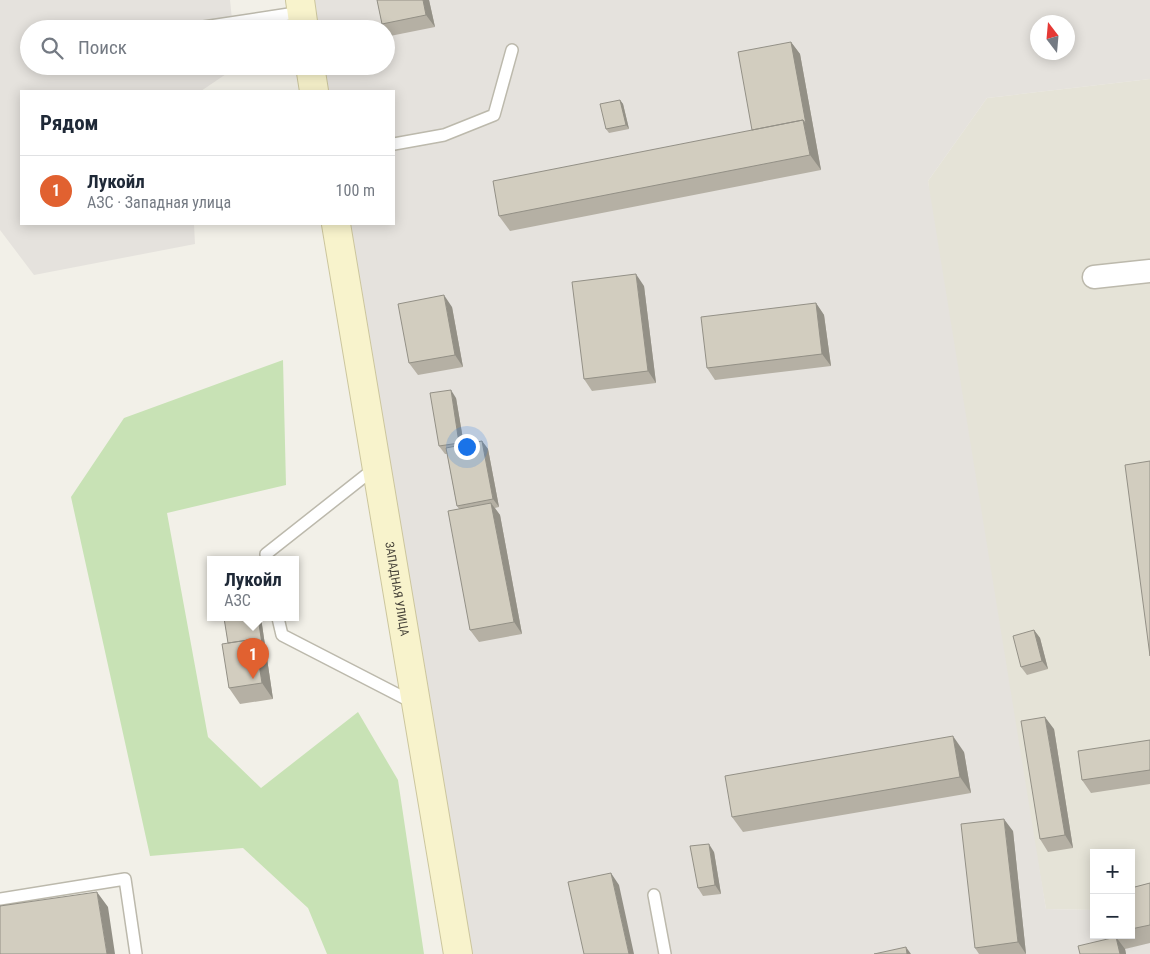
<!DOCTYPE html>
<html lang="ru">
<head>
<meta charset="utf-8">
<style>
  :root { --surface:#fff; --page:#f2f2f3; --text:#1f2937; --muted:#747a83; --line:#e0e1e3; --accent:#e16130 }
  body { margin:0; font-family:"Roboto Condensed",sans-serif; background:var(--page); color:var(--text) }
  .controls { position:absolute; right:15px; bottom:15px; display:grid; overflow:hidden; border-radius:0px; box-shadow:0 2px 12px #0003 }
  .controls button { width:45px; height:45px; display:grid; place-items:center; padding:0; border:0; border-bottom:1px solid var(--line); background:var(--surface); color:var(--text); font:25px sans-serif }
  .compass { position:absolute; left:1030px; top:15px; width:45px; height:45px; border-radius:50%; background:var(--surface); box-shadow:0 2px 12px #0003; rotate:344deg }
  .you { position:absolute; left:466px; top:446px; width:18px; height:18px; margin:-12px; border:4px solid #fff; border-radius:50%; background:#1a73e8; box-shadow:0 0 0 8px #1a73e833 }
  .badge { display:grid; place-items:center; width:32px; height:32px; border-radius:50%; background:var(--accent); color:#fff; font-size:16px; font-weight:700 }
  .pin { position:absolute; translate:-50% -41px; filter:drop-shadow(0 1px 2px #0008) }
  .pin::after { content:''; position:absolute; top:26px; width:18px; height:15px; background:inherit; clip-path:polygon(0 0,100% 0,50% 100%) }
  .popup { position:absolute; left:207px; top:556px; width:92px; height:65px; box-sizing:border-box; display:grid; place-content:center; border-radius:0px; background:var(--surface); filter:drop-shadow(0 1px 4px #0005); font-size:16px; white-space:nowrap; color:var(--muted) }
  .popup b { font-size:19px; color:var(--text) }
  .popup::after { content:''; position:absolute; left:50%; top:100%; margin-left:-10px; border:10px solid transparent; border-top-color:var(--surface) }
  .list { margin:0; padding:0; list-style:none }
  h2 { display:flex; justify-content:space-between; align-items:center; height:65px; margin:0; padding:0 20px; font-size:21px }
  h2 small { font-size:16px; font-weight:400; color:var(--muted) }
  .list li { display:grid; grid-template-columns:32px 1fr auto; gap:15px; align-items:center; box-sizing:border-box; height:70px; padding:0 20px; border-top:1px solid var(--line) }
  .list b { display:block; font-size:19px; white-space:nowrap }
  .list p { margin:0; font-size:16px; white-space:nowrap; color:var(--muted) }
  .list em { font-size:16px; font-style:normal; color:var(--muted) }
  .icon { flex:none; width:28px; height:28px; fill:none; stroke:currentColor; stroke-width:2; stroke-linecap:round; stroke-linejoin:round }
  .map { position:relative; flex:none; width:1150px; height:954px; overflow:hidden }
  .search { position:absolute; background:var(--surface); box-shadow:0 2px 12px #0003; left:20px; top:20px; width:375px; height:55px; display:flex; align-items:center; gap:12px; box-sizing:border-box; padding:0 18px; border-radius:28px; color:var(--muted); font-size:19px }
  .panel { position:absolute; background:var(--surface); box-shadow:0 2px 12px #0003; left:20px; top:90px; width:375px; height:135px; border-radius:0px }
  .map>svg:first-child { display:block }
</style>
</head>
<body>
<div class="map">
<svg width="1150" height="954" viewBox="0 0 1150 954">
  <rect width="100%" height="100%" fill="#f2f0e8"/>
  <path fill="#e5e3d7" d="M1150,79V901L1131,906V853H1094V910L1046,909L944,331L928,181L987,98Z"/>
  <path fill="#e5e2dd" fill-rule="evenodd" d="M0,0H230L233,29H29V66H238L201,91H21V224H194L195,244L34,275L0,230Z
    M300,0H1150V79L987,98L928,181L1046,909L1094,910V935H1131L1150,901V954H458L336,224H394V91H314L310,66H386V29H304ZM1038,22H1068V52H1038Z"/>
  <path fill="#c8e2b5" d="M283,360L286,485L167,513L208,737L261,788L358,712L398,780L424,954H327L308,908L243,848L150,856L71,497L124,418Z"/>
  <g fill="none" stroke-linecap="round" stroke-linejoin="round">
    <defs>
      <path id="service" d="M197,28L302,12
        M394,144L444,135L494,115L512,50
        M267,560L266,554L375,468
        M278,618L282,635L414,703
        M654,895L665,954
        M0,899L125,879L136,954"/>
      <path id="minor" d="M1094,277L1150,271"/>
      <g id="secondary">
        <path d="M300,0L304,29"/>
        <path d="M310,66L314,91"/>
        <path id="s1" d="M336,224L458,954"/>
      </g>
    </defs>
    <use href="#service" stroke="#bcb9ac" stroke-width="14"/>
    <use href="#minor" stroke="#bcb9ac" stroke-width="25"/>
    <use href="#secondary" stroke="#ccc69d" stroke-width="30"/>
    <use href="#service" stroke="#fff" stroke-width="11"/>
    <use href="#minor" stroke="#fff" stroke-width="22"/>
    <use href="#secondary" stroke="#f8f3cc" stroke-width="28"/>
  </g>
  <path fill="#b5b0a4" d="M377,0H429L435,27L390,36L386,31V29H385L382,24Z
    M791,42L800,54L821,170L510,231L499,216L752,130Z
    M620,100L623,104L629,129L609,133L606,129Z
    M644,286L656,383L592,391L584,379Z
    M816,303L824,315L831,366L715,380L707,368Z
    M452,307L463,367L418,375L409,363Z
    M456,398L464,445L482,441L488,449L499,507L495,508L500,515L522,634L479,642L470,630L459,509L457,506L447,454H445L439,446Z
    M224,618H261L273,699L240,704L229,688L228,643Z
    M1034,630L1040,638L1048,669L1027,675L1021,667Z
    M1054,729L1073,848L1048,852L1040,839Z
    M1150,740V784L1091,793L1082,780Z
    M964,752L971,793L743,832L732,817Z
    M1013,831L1026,954H979L975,948Z
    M714,852L721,894L703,896L698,888Z
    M1150,883V943L1125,949L1126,954H1080L1116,937L1115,935H1131V888Z"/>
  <path fill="#939086" d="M423,0H429L435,27L426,15Z
    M791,42L800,54L821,170L810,155L803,120Z
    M620,100L623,104L629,129L626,125Z
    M636,274L644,286L656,383L648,371Z
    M444,295L452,307L463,367L455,355Z
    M816,303L824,315L831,366L822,354Z
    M451,390L456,398L465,451L459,443Z
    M482,441L488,449L499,507L493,499Z
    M491,503L500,515L522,634L514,622Z
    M258,618H261L273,699L262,683L255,639Z
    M1034,630L1040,638L1048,669L1042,661Z
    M1045,717L1054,729L1073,848L1065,835Z
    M953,736L964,752L971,793L960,777Z
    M1004,819L1013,831L1026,954L1018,942Z
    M709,844L714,852L721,894L715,885Z
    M611,873L619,885L634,954H629Z
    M97,892L108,907L115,954H107Z
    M1116,937L1125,949L1126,954H1120Z
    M906,947L911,954H907Z"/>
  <path fill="#d2cdbf" stroke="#939086" d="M377,0H423L426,15L382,24Z
    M791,42L806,124L803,120L752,130L738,52Z
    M620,100L626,125L606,129L600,104Z
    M803,120L810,155L499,216L493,181Z
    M636,274L648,371L584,379L572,282Z
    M444,295L455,355L409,363L398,304Z
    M816,303L822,354L707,368L701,317Z
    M451,390L459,443L439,446L430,393Z
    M482,441L493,499L457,506L446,448Z
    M1150,461V656L1125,465Z
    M491,503L514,622L470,630L448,511Z
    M224,618H258L263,650L255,639L228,643Z
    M1034,630L1042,661L1021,667L1013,636Z
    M255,639L262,683L229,688L222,644Z
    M1045,717L1065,835L1040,839L1021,721Z
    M953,736L960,777L732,817L725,776Z
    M1150,740V770L1082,780L1078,751Z
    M1004,819L1018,942L975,948L961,824Z
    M709,844L715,885L698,888L690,846Z
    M611,873L629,954H584L568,882Z
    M1150,883V925L1131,929V888Z
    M97,892L107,954H0V906Z
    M1116,937L1120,954H1080L1078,946Z
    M906,947L907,954H874Z"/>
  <g text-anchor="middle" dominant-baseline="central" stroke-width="4.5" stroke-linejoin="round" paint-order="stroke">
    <g font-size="12" fill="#454138" stroke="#fff">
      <text stroke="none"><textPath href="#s1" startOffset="370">ЗАПАДНАЯ УЛИЦА</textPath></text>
    </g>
  </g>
</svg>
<div class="controls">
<button>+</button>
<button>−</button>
</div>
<svg class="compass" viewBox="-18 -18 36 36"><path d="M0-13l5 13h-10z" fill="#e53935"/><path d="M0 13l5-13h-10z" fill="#747a83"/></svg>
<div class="you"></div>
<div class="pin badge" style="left:253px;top:679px">1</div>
<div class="popup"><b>Лукойл</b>АЗС</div>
<div class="search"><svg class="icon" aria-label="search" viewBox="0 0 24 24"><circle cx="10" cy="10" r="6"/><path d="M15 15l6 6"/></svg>Поиск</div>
<section class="panel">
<h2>Рядом<small></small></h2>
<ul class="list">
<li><span class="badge">1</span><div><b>Лукойл</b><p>АЗС · Западная улица</p></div><em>100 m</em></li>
</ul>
</section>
</div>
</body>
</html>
